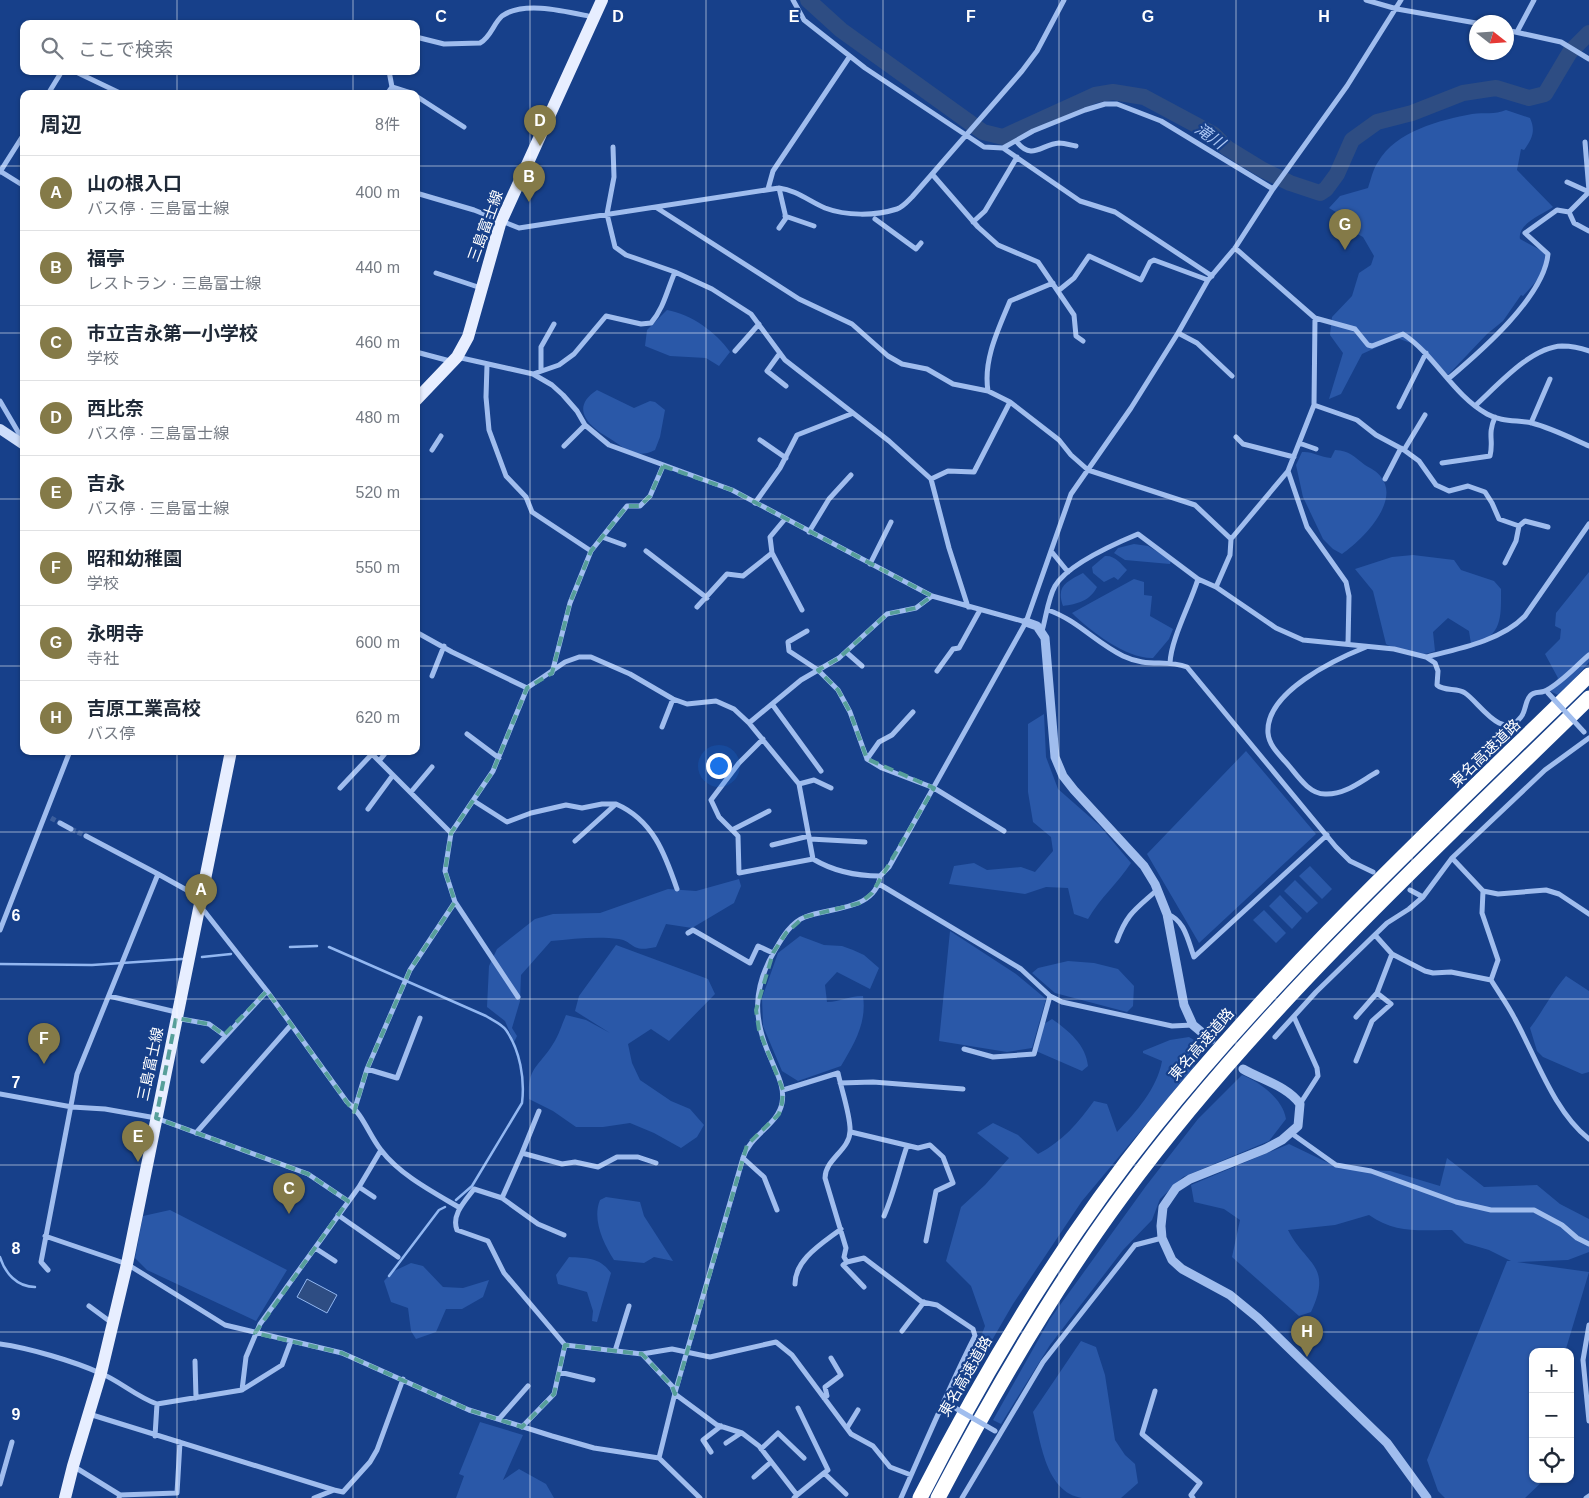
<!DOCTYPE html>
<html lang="ja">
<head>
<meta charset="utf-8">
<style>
  :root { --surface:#fff; --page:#f6f6f7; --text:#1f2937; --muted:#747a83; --line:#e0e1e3; --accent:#847a48 }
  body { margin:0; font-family:Arial,"Noto Sans JP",sans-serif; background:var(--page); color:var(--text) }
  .controls { position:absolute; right:15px; bottom:15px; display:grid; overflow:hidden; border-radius:10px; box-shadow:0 1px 4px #0004 }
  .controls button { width:45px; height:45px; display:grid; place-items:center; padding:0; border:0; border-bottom:1px solid var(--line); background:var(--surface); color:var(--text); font:25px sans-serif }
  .compass { position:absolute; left:1469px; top:15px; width:45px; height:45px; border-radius:50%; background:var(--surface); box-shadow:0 1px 4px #0004; rotate:107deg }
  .you { position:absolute; left:718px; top:765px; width:18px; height:18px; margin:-12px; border:4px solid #fff; border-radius:50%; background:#1a73e8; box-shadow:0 0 0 8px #1a73e833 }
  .badge { display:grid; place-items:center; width:32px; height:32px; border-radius:50%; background:var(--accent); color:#fff; font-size:16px; font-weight:700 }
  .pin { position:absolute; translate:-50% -41px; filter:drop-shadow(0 1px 2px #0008) }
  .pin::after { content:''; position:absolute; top:26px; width:18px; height:15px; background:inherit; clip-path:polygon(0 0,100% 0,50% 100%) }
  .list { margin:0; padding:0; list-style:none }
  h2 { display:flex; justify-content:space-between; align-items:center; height:65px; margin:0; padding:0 20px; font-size:21px }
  h2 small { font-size:16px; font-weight:400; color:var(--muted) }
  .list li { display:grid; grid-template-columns:32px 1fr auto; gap:15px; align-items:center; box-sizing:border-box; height:75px; padding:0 20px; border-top:1px solid var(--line) }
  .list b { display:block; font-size:19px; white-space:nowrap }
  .list p { margin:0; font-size:16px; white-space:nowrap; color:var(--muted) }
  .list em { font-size:16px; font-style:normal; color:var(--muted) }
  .icon { flex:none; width:28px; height:28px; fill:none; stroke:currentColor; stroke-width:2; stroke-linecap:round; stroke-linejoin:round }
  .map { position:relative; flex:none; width:1589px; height:1498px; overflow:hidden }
  .search { position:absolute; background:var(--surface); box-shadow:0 1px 4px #0004; left:20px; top:20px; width:400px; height:55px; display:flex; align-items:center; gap:12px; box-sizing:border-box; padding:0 18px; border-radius:10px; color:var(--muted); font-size:19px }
  .panel { position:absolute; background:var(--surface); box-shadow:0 1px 4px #0004; left:20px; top:90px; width:400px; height:665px; border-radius:10px }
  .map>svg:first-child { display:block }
</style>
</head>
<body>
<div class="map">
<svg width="1589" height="1498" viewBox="0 0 1589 1498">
  <rect width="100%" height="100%" fill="#17408a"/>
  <path fill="#2a58a8" d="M1506,110L1530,118C1536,131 1532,139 1524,150L1521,149L1517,170L1553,207C1543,214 1517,224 1520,239L1548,254L1540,277L1523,296L1521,295L1503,321L1487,334L1448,375L1422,347L1397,338L1362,354L1341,394L1329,399L1343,353L1330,335L1332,317L1352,296L1359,273L1371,265L1374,256L1363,237L1350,230L1341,215L1329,208L1340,196L1368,188C1371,179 1373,169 1378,162C1396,131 1440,120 1472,114C1485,112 1494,115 1506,110Z
    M667,310C691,314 716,332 730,352L719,366L706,358L670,356L645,346L647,330Z
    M597,390L634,408L650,401L655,402L665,410L660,437L655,450C635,460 625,448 609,438C589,427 569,408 597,390Z
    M1335,450C1350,451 1353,456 1365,465C1370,468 1378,472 1381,477C1401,502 1361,541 1342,554L1333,549L1323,539L1303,497L1296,465L1302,452C1312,451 1320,457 1331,458Z
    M1134,544L1148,546L1171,560L1170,564L1125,560L1114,553L1118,548Z
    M1413,555L1454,560L1461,570L1494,581L1501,589C1501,616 1503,638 1471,644L1469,631L1448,618L1433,632L1435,651C1418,658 1401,654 1386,644L1373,591L1355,569L1392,557Z
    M1105,556C1115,555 1121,564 1127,570L1118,580L1114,577L1104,582L1093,573L1092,567Z
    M1589,572V662L1560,696L1550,691L1558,678L1545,654L1560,639L1561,629L1555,626L1556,613Z
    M1083,573L1097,587C1090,601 1077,604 1063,606C1056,586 1066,582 1083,573Z
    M1134,579L1144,582V595L1152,596L1150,616L1173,629L1169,639L1153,658C1127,659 1090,631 1072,613Z
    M1044,714L1046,757L1058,789L1099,825L1131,863C1118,883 1100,898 1088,919L1074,914L1068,888L1046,887L1025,894L949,884L954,866L974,863L987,870L1021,867L1035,872L1053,851L1051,837L1033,822L1028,792V724Z
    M1246,751L1316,834L1199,943L1147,854Z
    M1310,866L1332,889L1322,899L1299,876Z
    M739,879L741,886L734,903L692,928L666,924L656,947C630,953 635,942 619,939C597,936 573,939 551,941L521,975L520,1001L512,1028L517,1036L514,1042L505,1021L487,1007L489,966L497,949L535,919L553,914L600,913L668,889L696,891Z
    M1295,880L1318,903L1307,913L1284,891Z
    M1280,895L1302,918L1292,929L1269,906Z
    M1264,910L1286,933L1276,943L1253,920Z
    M950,931L1016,974L1046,999L1032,1048L1007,1052L939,1041Z
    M800,936L824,945L842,946L853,950L864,955L879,968L870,989L837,972L825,985L827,1002C841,1002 847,996 863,996C867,1023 854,1044 841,1066L798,1081L782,1071L763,1026L762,998L778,953Z
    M616,945L708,979L715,994L669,1041L651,1029L628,1044L632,1063L640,1080L671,1101L690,1109L704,1125L697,1137L681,1148L654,1133L630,1123L603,1127H576L553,1111L529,1099C527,1067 538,1068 553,1044C559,1035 562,1024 566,1015L586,1020L610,1033L575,1011L579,996Z
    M1068,961L1094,963L1118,969L1134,986L1133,1006L1127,1012L1055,993L1032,973L1038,968Z
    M1566,976L1589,991V1072L1582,1074L1543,1057L1537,1051L1530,1028C1543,1011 1552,992 1566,976Z
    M1052,1019C1069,1031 1086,1045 1088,1066L1082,1071L1036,1051L1044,1024Z
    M1189,1037L1199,1043L1194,1067L1082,1201L1013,1304L977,1366L967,1389L961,1388L985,1326L971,1286L946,1261L961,1207L985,1185L1009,1158L977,1133L993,1123L1018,1135L1038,1154C1063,1141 1078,1123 1094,1101L1107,1104L1117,1132C1136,1112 1157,1089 1162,1061L1143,1053V1051L1170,1040Z
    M1242,1075C1260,1082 1283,1099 1286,1119L1269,1141L1183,1177L1160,1199L1152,1220L1123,1250L1050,1345L1001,1424L993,1420L1050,1319L1146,1186L1198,1119Z
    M1289,1144L1341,1169L1390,1171L1440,1186L1447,1158L1484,1187L1537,1185L1560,1204L1589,1219V1252L1568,1260L1517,1262L1589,1272L1565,1352H1533V1479H1545L1525,1498H1445L1438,1491L1427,1460L1507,1261H1511L1489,1250L1465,1243L1452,1230C1420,1230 1396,1234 1369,1215L1335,1225L1288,1230C1306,1265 1333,1265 1311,1312L1299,1316L1232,1257L1240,1220L1224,1209L1194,1202L1191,1185Z
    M606,1197L640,1202L644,1216L673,1261L654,1257L644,1263L614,1260C603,1243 592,1219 600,1200Z
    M170,1210L287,1270L256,1321L147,1270L135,1258L143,1216Z
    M569,1257C586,1258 600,1257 611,1273L597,1322L592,1321L593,1311L587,1292L558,1284L556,1275Z
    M411,1263L423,1266L443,1287L463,1288L489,1280L483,1297L462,1309H446L436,1332L416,1339L411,1331L408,1308L391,1302L384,1281L392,1272Z
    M1081,1341L1096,1347L1105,1375L1115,1440L1125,1455L1135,1464L1138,1483L1121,1498C1108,1498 1094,1498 1082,1498C1045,1492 1041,1441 1033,1412Z
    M480,1422L523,1435L503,1480L519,1469L546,1484L554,1498H456L464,1476L459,1474Z"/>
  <path fill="#2e4d83" stroke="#92b7f1" d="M307,1279L337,1295L327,1313L297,1297Z"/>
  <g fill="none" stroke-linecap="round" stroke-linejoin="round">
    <path stroke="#92b7f1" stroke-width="2.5" d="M290,947L317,946
      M329,947L486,1016C492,1020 502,1024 506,1030C520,1050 525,1079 522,1103L472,1186L456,1200
      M202,957L231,954
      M0,964L92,965L182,959
      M0,1257C5,1273 17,1287 35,1287
      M389,1276L439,1210L445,1207"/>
    <path stroke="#2e4d83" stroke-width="16" d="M808,0L841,30L983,132L1003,137L1095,95L1113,92L1144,97L1213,134L1227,148L1263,170L1290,183L1320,193L1326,189L1337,174L1352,140L1377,122L1412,113L1463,93L1496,88L1529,98L1545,94L1570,52L1589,33"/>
    <path stroke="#3a5d9c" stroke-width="5" stroke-dasharray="5 2.5" stroke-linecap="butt" d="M51,818L60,823
      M71,829L86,836"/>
    <path stroke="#a0bdee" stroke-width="5" d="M793,0L804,20L865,68L984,147L1003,148L1033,131L1085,110L1105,104H1117L1161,121L1273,189
      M1366,0L1397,9L1476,23
      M1506,30L1561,42L1589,59
      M1517,32L1534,0
      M416,37L444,44L480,43C491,37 493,24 502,16C524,0 568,12 593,17
      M74,71L122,94
      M392,87L414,94
      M48,94L62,71
      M387,94L392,87L389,71
      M416,96L464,127
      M1017,142C1032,161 1042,144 1059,143C1064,143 1071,145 1076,146
      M1585,142L1589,191
      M613,147L614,177L607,214L615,247L626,255L675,272L712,289L751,314L785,360L889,441L931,479L949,548L968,607
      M1003,148L1080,201L1115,212L1212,276
      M0,171L24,186
      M0,172L24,134
      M932,174L978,227L998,245L1038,262L1074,315L1076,336L1083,341
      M1567,182L1589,192
      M768,189L773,171L850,56
      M416,193L474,210L519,228L779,188C796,190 809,201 825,208C846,216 875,216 897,209C903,207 908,201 912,197L1022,71L1037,51L1064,0
      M657,208L799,299L852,324L888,356L902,364L927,369L953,384L988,391L1010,402L1059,440L1071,455L1088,470L1195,505L1231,539
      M1569,212L1574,223L1589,231
      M785,216L814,226
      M875,219L916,249L921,243
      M973,222L985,211L1017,157
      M779,228L786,218L779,188
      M1235,248L1315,318L1355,329L1368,345L1372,346L1403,334C1435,355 1453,395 1487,414C1501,422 1517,420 1532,423C1551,428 1571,438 1589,446
      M436,273L481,288
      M1058,291L1074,278L1089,256L1141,280L1150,262L1154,260L1208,280
      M1178,333L1197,343L1232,376
      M735,351L759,324
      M416,352L450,361
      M780,353L767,371L786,386
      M457,357L533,374L552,385L563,395L577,411L585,425L609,445L732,490L932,596L1026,622
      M487,365L486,397L489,430L506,476L526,497L532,512L591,551
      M541,371V347L554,324
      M533,374L559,365L574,354L606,316L641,324L651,323C664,308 667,290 675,272
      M1448,379C1480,352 1544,297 1548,254L1525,233L1557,210L1569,212L1589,192
      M988,391C983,360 998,330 1010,301L1053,283
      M0,401L24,442
      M1314,405L1357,420L1376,435L1404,450L1419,461L1436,485L1449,491L1468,486L1485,492L1492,503L1499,519L1519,526L1525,521L1548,527
      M1476,405C1498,385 1531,347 1562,346C1570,346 1581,348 1589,351
      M1399,407L1426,353
      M1531,423L1550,379
      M1236,437L1243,444L1294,457
      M760,440L786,458
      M1299,443L1316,449
      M564,446L585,425
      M432,450L441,436
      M1404,450L1425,415
      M1442,463L1490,456C1494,439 1487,436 1495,417
      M1288,471L1307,527L1346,582L1349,596L1348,644
      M931,479L948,471L974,472L1010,402
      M1385,479L1401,448
      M755,503L780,468L797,435L851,414
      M809,532L829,499L851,475
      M602,537L624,545
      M646,551L707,598
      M1051,551L1068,572
      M772,553L802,610
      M1505,563L1516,541L1519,526
      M870,564L891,522
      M1216,587L1230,555L1231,539L1288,471L1314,405L1315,318
      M697,607L727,574L743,576L772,553L770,537L785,519
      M1048,610C1077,620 1096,643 1123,656C1148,668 1165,659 1187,667L1336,847L1350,861L1373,872
      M807,631L788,642L789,651L818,670L838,690L850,712L867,759L882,768L934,788L1004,831
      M1042,631C1046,618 1048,598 1055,586C1068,564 1114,544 1138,534L1198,579L1216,587L1276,628L1303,640L1394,649L1426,657L1435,663L1438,671L1437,685C1445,692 1457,687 1465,693C1479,702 1502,742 1521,717C1526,711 1525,701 1530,696C1534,690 1542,694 1547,690C1562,682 1576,666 1589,655
      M416,632L452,652L527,688
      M1366,647C1336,659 1265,692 1268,733C1269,747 1282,757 1290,767C1299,778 1310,794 1325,794C1345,795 1361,781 1377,772
      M846,652L862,666
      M1426,657C1458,649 1501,641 1525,616L1589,524
      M1170,663C1171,639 1190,605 1198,579
      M937,671L953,649L959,648L980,610
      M552,673L570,603L591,551L627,506H640L650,496L663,466
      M432,676L444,646
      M772,704L821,771
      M749,723L801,680L839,658L887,614L916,608L932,596
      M662,727L673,699
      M467,734L499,758
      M763,739L739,763L711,800L719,817L738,836L739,873L813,859
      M369,751L451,833
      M867,759L879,742L892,735L913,712
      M379,761L387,751
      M799,784L814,780L831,788
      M340,788L372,754
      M411,792L432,767
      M474,801L507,822L531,813L566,805L582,808L602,804H616
      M368,809L393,775
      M60,823L71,829
      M732,830L769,811
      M86,836L158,874
      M810,839L865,842
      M575,841L616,804C653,820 665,854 677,889
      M772,845L809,836
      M1452,858L1483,891L1498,894L1546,890L1559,894L1589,914
      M879,884L1021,969L1050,996L1062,1002L1172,1026L1193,1025
      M1410,890L1423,897
      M1483,891L1482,913L1498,960L1491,980C1499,993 1508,1005 1515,1019C1536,1057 1554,1112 1589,1139
      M201,907L267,991L347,1102C363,1114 369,1135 381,1150C400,1175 433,1192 460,1208
      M1167,914C1185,920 1188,941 1194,957L1327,835
      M0,930L70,751
      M688,933L693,930L750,963L758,946L773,953
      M1117,941C1127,913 1136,909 1157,890
      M1392,954L1425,971L1433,973L1451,972L1491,980
      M109,996L176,1012
      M518,997L455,902L445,871L451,833L493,771L527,688L565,662L579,657H591L630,674L673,699L687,704L716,701L734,709L749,723L799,784L813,859C833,871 856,876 880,876L889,867L1026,622L1071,494L1131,408L1178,333L1208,280L1235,248L1273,189L1347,86L1401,0
      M1294,1017L1317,1068L1318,1076L1300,1104
      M1356,1017L1377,993
      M176,1018L209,1024L224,1035
      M1275,1037L1316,992L1387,923L1409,909L1423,897L1452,858L1545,770L1589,738
      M964,1049L993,1057L1034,1054L1050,996
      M203,1061L267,991
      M1356,1061L1372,1021L1391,1004L1377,993L1392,954L1375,935
      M367,1069L397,1078L420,1018
      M840,1083L873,1082L963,1089
      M783,1090L838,1073C841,1088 851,1117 850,1131C850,1150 825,1159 825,1178L846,1248L844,1257L847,1262L864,1258L922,1302L937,1305L973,1329L975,1336C948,1389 925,1444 901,1498
      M0,1094L72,1107L105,1109L156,1118L308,1174L348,1201
      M355,1108L367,1069L410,970L455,902
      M539,1111L522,1153L562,1164L575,1162L598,1167L617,1157H638L656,1163
      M851,1132L918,1148L930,1145L943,1157L953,1183L936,1191L926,1241
      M196,1133L291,1025
      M1291,1133L1336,1165L1371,1171L1456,1202L1491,1210H1534L1562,1225L1577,1238L1589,1244
      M522,1153L502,1198L474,1189C465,1201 451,1215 457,1230L488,1241L504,1273L565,1345L642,1354L672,1349L710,1357L776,1342L792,1355L851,1434L873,1446L890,1467L911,1475
      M743,1158L764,1177L777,1210
      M359,1187L374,1197
      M502,1198L538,1224L564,1235
      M338,1215L398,1257
      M884,1216C894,1193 899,1169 907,1146
      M45,1236L127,1264L225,1325L342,1353L469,1410L552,1436L594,1448L659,1458L700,1498
      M315,1248L335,1261
      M847,1262L843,1265L864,1287
      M48,1270L41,1262L77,1074L158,874L201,898
      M795,1284C795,1259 823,1243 841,1229
      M89,1306L112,1323
      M1589,1325L1583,1360L1589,1421
      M902,1331L924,1302
      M0,1344C29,1348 73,1361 100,1373C120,1381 135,1396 157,1404
      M615,1351L629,1306
      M642,1354L672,1386L675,1394L717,1425L742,1433L759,1446L797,1495L794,1498
      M195,1361L196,1398
      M559,1372L593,1380
      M242,1390L246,1357L260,1324L359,1187L381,1150
      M1155,1391L1142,1434L1200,1483L1191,1495L1193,1498
      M824,1398L827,1396L825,1387L841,1375L831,1358
      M798,1408L828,1470L824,1473
      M89,1414L334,1490
      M499,1419L528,1386
      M522,1427L554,1394L565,1345
      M847,1428L858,1410
      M155,1436L157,1404L242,1390L282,1365L291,1341
      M726,1443L741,1433
      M761,1449L778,1433L804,1458
      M711,1452L703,1440L721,1426
      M659,1458L676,1389L743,1158C750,1135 778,1125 782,1103C785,1087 777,1074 771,1059C753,1020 752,989 775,950C782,938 791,922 805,917C829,907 876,911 880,876
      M73,1466L120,1495L119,1498
      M754,1477L771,1462
      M0,1484L12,1442
      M120,1495L177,1493L180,1442
      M797,1495L824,1473L846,1494
      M314,1498L334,1490L343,1492L370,1462L377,1450L403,1379
      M962,1498L1043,1362L1135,1245L1162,1238
      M1586,1498L1589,1496"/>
    <path stroke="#a0bdee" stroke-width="9" d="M1026,622L1037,626L1045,638L1055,757L1063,776L1074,790L1144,866L1155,884L1167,914L1184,1005L1193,1025L1211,1040
      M1243,1069C1262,1080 1287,1086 1300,1104L1298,1126L1282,1140L1265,1149L1190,1179L1176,1188L1163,1207L1161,1226L1162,1238L1172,1260L1182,1269L1230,1295L1258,1318L1387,1443L1427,1498"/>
    <path stroke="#cdddfa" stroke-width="10" d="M0,429L24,445"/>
    <path stroke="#e7eeff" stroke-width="12" d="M416,400L457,357L468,337L500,224L602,0
      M65,1498L73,1466L101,1373L127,1264L231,751"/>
    <path stroke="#fff" stroke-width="15" d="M920,1498C986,1368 1062,1241 1154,1127C1285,964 1440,821 1589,675
      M938,1498C993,1393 1052,1291 1122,1196C1257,1012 1427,857 1589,698"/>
    <path stroke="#a0bdee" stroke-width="5" d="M1548,693L1584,732
      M950,1405L995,1431"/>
  </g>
  <path fill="none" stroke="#579f9a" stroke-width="4" stroke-dasharray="10 6" stroke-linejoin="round" d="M663,466L732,490L932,596L916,608L887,614L839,658L818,670L838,690L850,712L867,759L934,788L872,893L860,903L804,917L786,933L773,953L756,1010L759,1030L783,1090L782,1103L779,1114L747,1145L675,1394L672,1386L642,1354L565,1345L554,1394L522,1427L469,1410L342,1353L255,1333L348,1201L308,1174L156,1118L176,1018L209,1024L224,1035L267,991L354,1112L367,1069L410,970L455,902L445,871L451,833L493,771L527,688L552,673L570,603L591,551L627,506H640L650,496Z"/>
  <path fill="none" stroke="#fff" stroke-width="1" stroke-opacity="0.55" d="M177,0V24M353,0V24M530,0V1498M706,0V1498M883,0V1498M1059,0V1498M1236,0V1498M1412,0V1498M177,71V94M353,71V94M0,166H24M416,166H1589M0,333H24M416,333H1589M0,499H24M416,499H1589M0,666H24M416,666H1589M177,751V1498M353,751V1498M0,832H1589M0,999H1589M0,1165H1589M0,1332H1589"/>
  <g text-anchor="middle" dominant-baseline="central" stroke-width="4.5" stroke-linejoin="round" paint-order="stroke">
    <g font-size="15" fill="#fff" stroke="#17408a">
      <text transform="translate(485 226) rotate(-70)">三島富士線</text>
      <text transform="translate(1485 753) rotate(-44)">東名高速道路</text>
      <text transform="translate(1201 1044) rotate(-49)">東名高速道路</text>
      <text transform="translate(150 1064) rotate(-78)">三島富士線</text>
      <text transform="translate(965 1376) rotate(-60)">東名高速道路</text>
    </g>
    <g font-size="16" font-style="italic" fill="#acc7f5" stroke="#17408a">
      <text transform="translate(1210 136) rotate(35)">滝川</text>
    </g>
  </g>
  <g font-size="16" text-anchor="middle" font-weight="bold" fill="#fff" stroke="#17408a" stroke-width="4.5" stroke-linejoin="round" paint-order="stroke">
    <text x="441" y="22">C</text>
    <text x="618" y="22">D</text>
    <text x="794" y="22">E</text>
    <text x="971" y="22">F</text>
    <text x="1148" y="22">G</text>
    <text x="1324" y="22">H</text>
    <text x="16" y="921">6</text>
    <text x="16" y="1088">7</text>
    <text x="16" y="1254">8</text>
    <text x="16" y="1420">9</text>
  </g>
</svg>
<div class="controls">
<button>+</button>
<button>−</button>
<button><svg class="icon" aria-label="locate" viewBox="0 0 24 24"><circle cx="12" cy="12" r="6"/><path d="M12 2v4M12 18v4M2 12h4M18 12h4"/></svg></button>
</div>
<svg class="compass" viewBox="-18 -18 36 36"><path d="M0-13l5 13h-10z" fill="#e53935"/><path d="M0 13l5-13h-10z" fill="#747a83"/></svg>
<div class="you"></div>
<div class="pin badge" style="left:201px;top:915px">A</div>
<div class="pin badge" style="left:529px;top:202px">B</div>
<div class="pin badge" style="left:289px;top:1214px">C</div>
<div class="pin badge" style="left:540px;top:146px">D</div>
<div class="pin badge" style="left:138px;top:1162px">E</div>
<div class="pin badge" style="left:44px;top:1064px">F</div>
<div class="pin badge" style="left:1345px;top:250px">G</div>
<div class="pin badge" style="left:1307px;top:1357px">H</div>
<div class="search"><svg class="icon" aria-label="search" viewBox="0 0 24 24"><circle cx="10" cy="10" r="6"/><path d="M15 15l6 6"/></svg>ここで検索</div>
<section class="panel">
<h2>周辺<small>8件</small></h2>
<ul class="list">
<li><span class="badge">A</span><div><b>山の根入口</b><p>バス停 · 三島富士線</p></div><em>400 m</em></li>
<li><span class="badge">B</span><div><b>福亭</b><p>レストラン · 三島富士線</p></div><em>440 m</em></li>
<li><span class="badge">C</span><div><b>市立吉永第一小学校</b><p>学校</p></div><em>460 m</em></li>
<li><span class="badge">D</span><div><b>西比奈</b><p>バス停 · 三島富士線</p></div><em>480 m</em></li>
<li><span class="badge">E</span><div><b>吉永</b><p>バス停 · 三島富士線</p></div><em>520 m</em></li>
<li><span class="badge">F</span><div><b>昭和幼稚園</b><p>学校</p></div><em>550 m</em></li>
<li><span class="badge">G</span><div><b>永明寺</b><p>寺社</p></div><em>600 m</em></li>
<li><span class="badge">H</span><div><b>吉原工業高校</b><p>バス停</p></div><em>620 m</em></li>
</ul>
</section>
</div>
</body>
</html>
